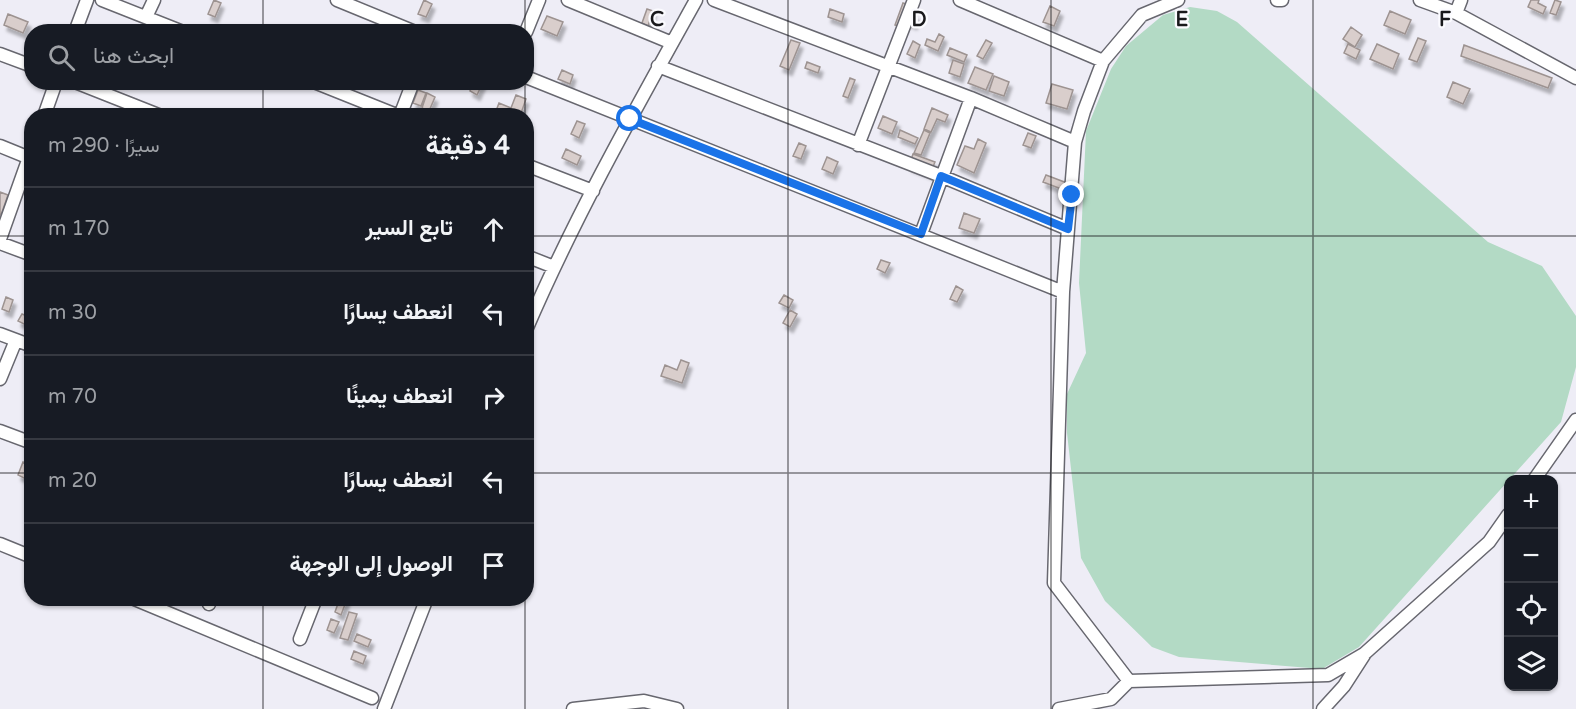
<!DOCTYPE html>
<html lang="ar">
<head>
<meta charset="utf-8">
<style>
  :root { --surface:#171b24; --page:#242831; --text:#f1f3f6; --muted:#9ea1a6; --line:#363941 }
  body { margin:0; font-family:"Varela Round",Vazirmatn,sans-serif; background:var(--page); color:var(--text); direction:rtl }
  .controls { position:absolute; right:18px; bottom:18px; display:grid; overflow:hidden; border-radius:12px; box-shadow:0 2px 4px #0004 }
  .controls button { width:54px; height:54px; display:grid; place-items:center; padding:0; border:0; border-bottom:2px solid var(--line); background:var(--surface); color:var(--text); font:30px sans-serif }
  .stop { position:absolute; width:18px; height:18px; margin:-14px; border:4px solid #1a73e8; border-radius:50%; background:#fff }
  .stop.end { background:#1a73e8; border-color:#fff; box-shadow:0 2px 6px #0008 }
  .list { margin:0; padding:0; list-style:none }
  h2 { display:flex; justify-content:space-between; align-items:center; height:78px; margin:0; padding:0 24px; font-size:26px }
  h2 small { font-size:20px; font-weight:400; color:var(--muted) }
  .list li { display:grid; grid-template-columns:39px 1fr auto; gap:18px; align-items:center; box-sizing:border-box; height:84px; padding:0 24px; border-top:2px solid var(--line) }
  .list b { display:block; font-size:22px; white-space:nowrap }
  .list em { font-size:20px; font-style:normal; color:var(--muted) }
  .icon { flex:none; width:33px; height:33px; fill:none; stroke:currentColor; stroke-width:2; stroke-linecap:round; stroke-linejoin:round }
  .map { position:relative; flex:none; width:1576px; height:709px; overflow:hidden; direction:ltr }
  .search { position:absolute; background:var(--surface); box-shadow:0 2px 4px #0004; left:24px; top:24px; width:510px; height:66px; display:flex; align-items:center; gap:15px; box-sizing:border-box; padding:0 21px; border-radius:24px; color:var(--muted); font-size:22px }
  .panel { position:absolute; background:var(--surface); box-shadow:0 2px 4px #0004; left:24px; top:108px; width:510px; height:498px; border-radius:24px; direction:rtl }
  .map>svg:first-child { display:block }
</style>
</head>
<body>
<div class="map">
<svg width="1576" height="709" viewBox="0 0 1576 709">
  <defs>
    <filter id="shadow"><feDropShadow dx="3" dy="5.5" stdDeviation="1.5" flood-color="#0004"/></filter>
  </defs>
  <rect width="100%" height="100%" fill="#eeedf6"/>
  <path fill="#b3dac5" d="M1190,7L1217,11L1237,22L1488,242L1542,266L1576,316V367L1561,422L1359,647L1322,669L1179,657L1152,647L1105,601L1081,558L1067,433V394L1086,353L1079,283L1086,131L1111,69L1126,46L1163,15Z"/>
  <path fill="#d9cecc" stroke="#9d9391" stroke-width="1.5" filter="url(#shadow)" d="M214,0L221,3L215,17L208,14Z
    M424,0L432,4L426,17L418,14Z
    M1531,0H1539L1538,3L1546,7L1543,14L1528,7Z
    M1555,0L1561,2L1556,15L1550,13Z
    M903,3L913,6L911,13L917,16L914,24L906,21L904,28L895,25Z
    M1050,6L1060,11L1054,26L1043,22Z
    M647,9L653,11L648,26L642,23Z
    M830,9L844,14L842,22L828,17Z
    M1390,11L1411,20L1405,34L1384,25Z
    M8,14L28,22L23,33L4,25Z
    M547,16L563,22L557,36L541,29Z
    M1351,27L1362,35L1355,47L1343,39Z
    M939,34L944,37L938,51L925,45L927,39L935,42Z
    M1418,38L1426,41L1417,62L1409,59Z
    M791,40L800,43L789,70L780,66Z
    M986,40L992,43L983,59L977,56Z
    M913,41L920,45L915,58L907,54Z
    M1348,44L1360,50L1356,59L1344,53Z
    M1377,44L1399,54L1393,69L1370,59Z
    M1464,45L1552,78L1548,88L1461,56Z
    M950,48L967,55L964,62L947,55Z
    M953,60L964,64L960,77L949,73Z
    M807,62L820,67L818,73L805,68Z
    M975,67L993,74L986,90L968,83Z
    M562,70L573,75L570,84L558,79Z
    M994,76L1009,82L1004,96L989,91Z
    M850,78L855,80L848,98L843,96Z
    M473,82H483L477,95L470,91Z
    M1453,82L1470,89L1463,104L1447,97Z
    M1052,84L1073,90L1067,109L1046,103Z
    M418,90L426,93L421,106L413,103Z
    M427,93L435,97L429,111L422,108Z
    M516,95L526,99L520,116H506L496,111L499,103L511,108Z
    M932,108L948,115L945,122L937,119L931,132L924,129Z
    M883,116L897,122L892,134L878,128Z
    M577,121L585,124L579,138L571,134Z
    M900,130L918,138L915,144L898,137Z
    M924,130L930,133L921,155L914,153Z
    M1028,133L1036,136L1031,148L1023,145Z
    M978,139L986,143L974,173L957,165L965,146L974,149Z
    M799,143L806,146L801,159L793,156Z
    M566,149L581,156L577,165L562,158Z
    M913,154L935,162L930,174L909,166Z
    M827,157L838,162L833,174L822,169Z
    M1046,175L1067,183L1064,190L1043,182Z
    M0,192L8,195L1,215H0Z
    M964,213L980,219L974,233L959,228Z
    M881,260L890,263L885,273L877,269Z
    M956,286L963,290L957,302L950,299Z
    M784,295L793,300L789,308L779,303Z
    M6,297L13,300L9,312L2,309Z
    M790,310L797,314L790,327L783,323Z
    M22,314L32,318L30,327L18,321Z
    M681,360L689,363L682,383L661,376L665,365L677,370Z
    M23,462L31,465L26,479L18,475Z
    M340,598L347,599L341,615L335,612Z
    M349,612L357,614L348,640L340,638Z
    M331,619L339,622L334,633L327,630Z
    M357,634L371,640L368,647L354,641Z
    M354,651L366,656L363,664L351,659Z"/>
  <g fill="none" stroke-linecap="round" stroke-linejoin="round">
    <defs>
      <path id="street" d="M102,0L183,32
        M337,0L415,32
        M568,0L672,43
        M714,0L971,98L1075,142
        M960,0L1103,61
        M1277,0H1282
        M1420,0L1456,13L1576,78
        M1456,13L1461,0
        M146,17L154,0
        M75,32L87,0
        M526,32L539,0
        M0,54L32,66
        M658,66L941,176L1068,229
        M526,77L1063,292
        M75,82L161,116
        M314,82L399,116
        M44,116L56,82
        M126,116L130,104
        M400,116L413,82
        M858,145L914,0
        M0,146L32,159
        M526,165L593,191
        M921,234L971,98
        M0,239L32,149
        M0,243L32,255
        M526,256L554,267
        M526,330C575,216 636,108 696,0
        M0,334L32,346
        M0,379L16,340
        M0,431L32,443
        M1534,480L1576,420
        M0,544L32,557
        M132,598L372,698
        M209,604L211,598
        M300,639L316,598
        M1129,681L1054,583L1063,292L1068,229L1075,142L1084,111L1103,61L1142,15L1178,0
        M384,709L427,598
        M573,709L644,701L677,709
        M1059,709L1111,699L1129,681L1328,675L1364,654L1489,542L1508,515
        M1323,709L1344,686L1364,655"/>
    </defs>
    <use href="#street" stroke="#67676f" stroke-width="15"/>
    <use href="#street" stroke="#fff" stroke-width="12"/>
  </g>
  <g fill="none" stroke-linecap="round" stroke-linejoin="round">
    <path stroke="#1a73e8" stroke-width="8" d="M630,119L921,234L941,176L1068,229L1072,195"/>
  </g>
  <path fill="none" stroke="#19191c" stroke-width="1.5" stroke-opacity="0.55" d="M263,0V32M525,0V32M788,0V709M1051,0V709M1313,0V709M263,82V116M525,82V116M0,236H32M526,236H1576M0,473H32M526,473H1576M263,598V709M525,598V709"/>
  <g font-size="20" text-anchor="middle" font-weight="bold" fill="#19191c" stroke="#fbfbff" stroke-width="4.5" stroke-linejoin="round" paint-order="stroke">
    <text x="657" y="26">C</text>
    <text x="919" y="26">D</text>
    <text x="1182" y="26">E</text>
    <text x="1445" y="26">F</text>
  </g>
</svg>
<div class="controls">
<button>+</button>
<button>−</button>
<button><svg class="icon" aria-label="locate" viewBox="0 0 24 24"><circle cx="12" cy="12" r="6"/><path d="M12 2v4M12 18v4M2 12h4M18 12h4"/></svg></button>
<button><svg class="icon" aria-label="layers" viewBox="0 0 24 24"><path d="M12 4l9 5-9 5-9-5zM3 14l9 5 9-5"/></svg></button>
</div>
<div class="stop" style="left:630px;top:119px"></div>
<div class="stop end" style="left:1072px;top:195px"></div>
<div class="search"><svg class="icon" aria-label="search" viewBox="0 0 24 24"><circle cx="10" cy="10" r="6"/><path d="M15 15l6 6"/></svg>ابحث هنا</div>
<section class="panel">
<h2>4 دقيقة<small>سيرًا · 290 m</small></h2>
<ul class="list">
<li><svg class="icon" aria-label="ahead" viewBox="0 0 24 24"><path d="M12 20V5M6 11l6-6 6 6"/></svg><div><b>تابع السير</b></div><em>170 m</em></li>
<li><svg class="icon" aria-label="left" viewBox="0 0 24 24"><path d="M17 20v-9H6M10 6l-5 5 5 5"/></svg><div><b>انعطف يسارًا</b></div><em>30 m</em></li>
<li><svg class="icon" aria-label="right" viewBox="0 0 24 24"><path d="M7 20v-9h11M14 6l5 5-5 5"/></svg><div><b>انعطف يمينًا</b></div><em>70 m</em></li>
<li><svg class="icon" aria-label="left" viewBox="0 0 24 24"><path d="M17 20v-9H6M10 6l-5 5 5 5"/></svg><div><b>انعطف يسارًا</b></div><em>20 m</em></li>
<li><svg class="icon" aria-label="arrive" viewBox="0 0 24 24"><path d="M6 21V4h12l-3 4 3 4H6"/></svg><div><b>الوصول إلى الوجهة</b></div></li>
</ul>
</section>
</div>
</body>
</html>
